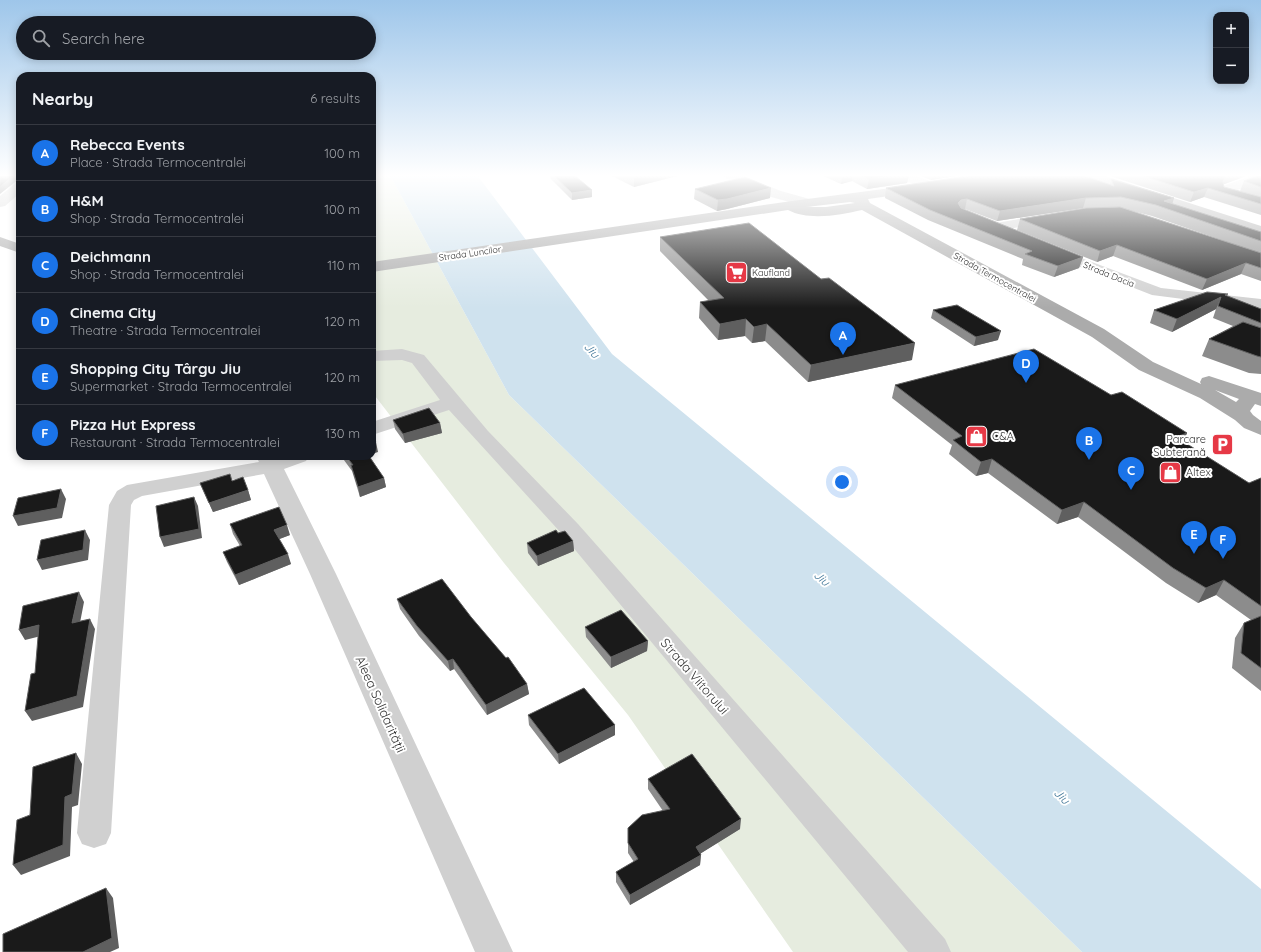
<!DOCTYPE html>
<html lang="en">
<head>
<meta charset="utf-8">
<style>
  :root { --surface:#171b24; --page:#242831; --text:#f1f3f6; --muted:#9ea1a6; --line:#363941; --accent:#1a73e8 }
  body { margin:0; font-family:Quicksand,sans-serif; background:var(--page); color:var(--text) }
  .controls { position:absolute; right:12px; top:12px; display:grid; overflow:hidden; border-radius:8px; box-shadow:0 2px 10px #0003 }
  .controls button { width:36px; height:36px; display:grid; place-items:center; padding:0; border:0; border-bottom:1px solid var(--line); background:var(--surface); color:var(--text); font:20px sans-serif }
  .you { position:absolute; left:842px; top:482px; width:14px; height:14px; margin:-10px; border:3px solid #fff; border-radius:50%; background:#1a73e8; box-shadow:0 0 0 6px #1a73e833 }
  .badge { display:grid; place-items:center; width:26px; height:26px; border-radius:50%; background:var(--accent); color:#fff; font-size:13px; font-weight:700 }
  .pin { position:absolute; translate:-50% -33px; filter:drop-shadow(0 1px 2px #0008) }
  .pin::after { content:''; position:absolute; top:21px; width:14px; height:12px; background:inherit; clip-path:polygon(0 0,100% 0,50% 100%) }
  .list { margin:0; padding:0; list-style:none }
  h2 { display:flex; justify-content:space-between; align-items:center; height:52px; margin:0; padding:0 16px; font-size:17px }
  h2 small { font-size:13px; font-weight:400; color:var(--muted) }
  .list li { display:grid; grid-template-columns:26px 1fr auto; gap:12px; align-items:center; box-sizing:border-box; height:56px; padding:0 16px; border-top:1px solid var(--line) }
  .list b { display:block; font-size:15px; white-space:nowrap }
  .list p { margin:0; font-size:13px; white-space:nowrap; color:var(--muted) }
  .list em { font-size:13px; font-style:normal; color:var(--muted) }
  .icon { flex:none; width:22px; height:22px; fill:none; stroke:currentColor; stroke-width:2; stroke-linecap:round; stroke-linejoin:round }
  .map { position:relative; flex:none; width:1261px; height:952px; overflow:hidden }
  .search { position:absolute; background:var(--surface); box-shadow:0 2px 10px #0003; left:16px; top:16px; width:360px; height:44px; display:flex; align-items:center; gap:10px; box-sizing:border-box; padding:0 14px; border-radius:22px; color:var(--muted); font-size:15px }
  .panel { position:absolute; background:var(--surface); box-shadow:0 2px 10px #0003; left:16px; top:72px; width:360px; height:388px; border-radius:12px }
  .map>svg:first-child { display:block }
</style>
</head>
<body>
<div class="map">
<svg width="1261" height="952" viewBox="0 0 1261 952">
  <rect width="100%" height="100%" fill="#fff"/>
  <path fill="#e6ecdf" d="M372,175H390L509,395L1082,952H793L628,715L504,563L372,392Z"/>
  <path fill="#cfe2ee" d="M390,175H477L612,354L1261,889V952H1082L509,395Z"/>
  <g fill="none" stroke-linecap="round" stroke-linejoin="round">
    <path fill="#d0d0d0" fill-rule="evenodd" d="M724,175H741L781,191L813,200L815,203L813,206L808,207L771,197L726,178Z
      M895,175H913L936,183L938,186L932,190L928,189L897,178Z
      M1254,175H1261V181L1235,191L1261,199V207L1221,195L1220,192L1223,186Z
      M20,182V193L5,206L0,207V196L16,183Z
      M1048,214L1053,215L1055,218L1053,221L996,231L991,230L989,227L991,224L996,223Z
      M1052,247L1161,288L1261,299V309L1152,295L1047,254L1045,251L1047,248Z
      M402,349L424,355L488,431L578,524L945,939L951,952H908L562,534L449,410L372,435V422L440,400L412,363L402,360L372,361V351Z
      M256,456H309L306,461L284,469L336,574L513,952H475L310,574L264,474L142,496L134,500L131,505L111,833L106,844L94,848L82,844L77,833L109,505L117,491L127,485L259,462Z"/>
    <path fill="#ababab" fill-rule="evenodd" d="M1078,175H1102L1261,226V235L1080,178Z
      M914,185L918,186L920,189L918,192L868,199L870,203L1104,329L1153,362L1201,384L1200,382L1202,378L1209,376L1261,393V406L1255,404L1250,411L1253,415L1261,421V435L1244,428L1235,420L1200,398L1139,370L1092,337L862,210C840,215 809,221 788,210L372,272V262L792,201ZM850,202L855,203L826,207H806ZM1215,390L1239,399L1236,402Z
      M0,237L20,244V253L0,246Z"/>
  </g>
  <path fill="#8c8c8c" d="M550,175H574L592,197L572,200L551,179Z
    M610,175H681L634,187Z
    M821,175H909L907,183L867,189L852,181L841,184Z
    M918,175H963L931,180Z
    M1107,175H1249L1224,184V187L1240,191L1244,181L1261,175V215L1204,197L1190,202Z
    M1111,179L1174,198L1172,204L1261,232V281L1241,274L1202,290L1113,256L1097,262L1017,230L1020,219L1245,248L1152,216L1117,207L1083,208L997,221L965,209H963L1083,257L1079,268L1054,277L1022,265L1023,259L928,220L885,198L886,188L1110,184Z
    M695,189L770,198L727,209L717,211L694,199Z
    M660,237L912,360L808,382L765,341L752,343L745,336L718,340L699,318L700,302L709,301L660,251Z
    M1227,296L1261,309V374L1249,373L1202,356L1209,339L1233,326L1213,318L1216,309L1172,332L1150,323L1154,310Z
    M933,310L998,340L974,346L931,318Z
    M895,385L1111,395L1187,433L1183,442L1249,483L1261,478V691L1232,668L1235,638L1244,623L1251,620L1216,595L1198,603L1166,583L1078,517L1057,524L988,473L976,476L949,454L952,445L892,398Z
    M393,420L440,423L442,433L405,443L395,429Z
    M341,456H369L384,478L386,487L360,497L352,471Z
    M232,481L248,490L251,500L213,512L200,483Z
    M230,524L290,535L279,539L291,564L239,585L227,562L223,552L240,546L233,534Z
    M573,541L574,551L538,566L528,553L527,543Z
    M397,599L471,617L527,684L529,694L487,715L454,669L450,671L419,636L400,609Z
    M585,627L648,641L647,651L611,668L586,637Z
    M528,715L615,725V735L559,764L529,725Z
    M648,779L740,829L701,853L700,865L630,905L616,882V872L634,862L628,853V828L663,811L648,789Z"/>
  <path fill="#5f5f5f" d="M18,175H20V181L15,182L0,194V187L13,176Z
    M634,175H681L634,187Z
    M843,175H853L852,181L841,184Z
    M899,175H909L907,183L867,189L869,179Z
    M932,175H963L931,180Z
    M1226,175H1249L1222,185L1219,191L1223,182Z
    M771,188L770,198L727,209L717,211L718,200Z
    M1208,188L1204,197L1190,202L1194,192Z
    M592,190V197L572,200V193Z
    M1086,198L1083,208L997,221L1000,211Z
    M1174,198L1171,208L1164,201Z
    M967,199L965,209L959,210L958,203L961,200Z
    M1117,245L1113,256L1097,262L1100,251Z
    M1083,257L1079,268L1054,277L1058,266Z
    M1246,263L1241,274L1202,290L1207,279Z
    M1221,297L1216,309L1172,332L1177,319Z
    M746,319L745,336L718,340L720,324Z
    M767,324L765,341L752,343L754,327Z
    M1001,331L998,340L974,346L976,337Z
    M915,343L912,360L808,382L811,365Z
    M440,423L442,433L405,443L403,434Z
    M1187,433L1181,447L1176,437Z
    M376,442L378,452L372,454V444Z
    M992,459L988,473L976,476L981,462Z
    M384,478L386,487L360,497L358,487Z
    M61,489L66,499L62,518L18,526L13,516Z
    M248,490L251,500L213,512L209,503Z
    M194,497L198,506L202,538L164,547L160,537Z
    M1084,502L1078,517L1057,524L1062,510Z
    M287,525L290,535L277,540L274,530Z
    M85,530L90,540L88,560L42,570L37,560Z
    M573,541L574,551L538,566L537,556Z
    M288,554L291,564L239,585L235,575Z
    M1224,580L1216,595L1198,603L1206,588Z
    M79,592L84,602L78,633L72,623Z
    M90,619L95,629L83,707L32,721L25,711Z
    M39,625L45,635L25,640L19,630Z
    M648,641L647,651L611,668V657Z
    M453,659L454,669L450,671L448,661Z
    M527,684L529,694L487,715L486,705Z
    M615,725V735L559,764L558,754Z
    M76,753L82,764L78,805L72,807L70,856L21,875L13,865L65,797Z
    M741,819L740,829L695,857L696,847Z
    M701,855L700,865L630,905V895Z
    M106,888L113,898L119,948L110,952H83Z"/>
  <path fill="#1a1a1a" stroke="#5f5f5f" d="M0,175H18L13,176L0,187Z
    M553,175H574L592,190L572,193Z
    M860,175H899L869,179Z
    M974,175H1082L1114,186L1111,179L1174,198L1164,201L1261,232V241L1156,205L1121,197L1086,198L1000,211L967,199L961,200L958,203L961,208L1083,257L1058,266L1025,254L1032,251L930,210L886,188Z
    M1140,175H1226L1223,182L1224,187L1261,197V204L1208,188L1194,192Z
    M1259,175H1261V187L1244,181Z
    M745,177L771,188L727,199L718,200L695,189Z
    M1120,207L1261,253V268L1246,263L1207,279L1117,245L1100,251L1020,219L1086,208Z
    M749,223L821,279L829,278L915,343L811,365L767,324L754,327L746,319L720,324L700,302L724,298L660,237Z
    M1207,292L1228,294L1225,295L1261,309V323L1218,306L1221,297L1177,319L1154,310Z
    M957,305L1001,331L976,337L933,310Z
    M1243,322L1261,328V357L1257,356L1209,339Z
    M1034,349L1111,395L1122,392L1187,433L1176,437L1249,483L1261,478V606L1224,580L1206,588L1173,568L1084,502L1062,510L992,459L981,462L953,440L962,436L895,385Z
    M429,408L440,423L403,434L393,420Z
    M372,437L376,442L372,444Z
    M346,456H369L384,478L358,487L351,465H353Z
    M230,474L232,481L243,477L248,490L209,503L200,483Z
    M61,489L57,508L13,516L18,498Z
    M194,497L199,529L160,537L156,506Z
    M279,507L287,525L274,530L288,554L235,575L223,552L242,545L230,524Z
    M85,530L83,550L37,560L41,540Z
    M556,530L558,533L565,531L573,541L537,556L527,543Z
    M442,579L471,617L506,658L508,657L527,684L486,705L453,659L448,661L417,626L397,599Z
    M79,592L72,623L90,619L77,696L25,711L31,674L35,673L39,625L19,630L23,606Z
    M621,610L648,641L611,657L585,627Z
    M1261,616V668L1241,653L1244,623Z
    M584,688L615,725L558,754L528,715Z
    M76,753L72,794L65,797L63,845L13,865L17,820L30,815L33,767Z
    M692,754L741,819L696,847L701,855L630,895L616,872L638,859L628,843V828L642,815L670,809L648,779Z
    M106,888L112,938L83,952H3V934Z"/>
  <linearGradient id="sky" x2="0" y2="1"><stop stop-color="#9ec6ea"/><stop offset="0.57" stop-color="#fff"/><stop offset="1" stop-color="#fff" stop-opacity="0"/></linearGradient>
  <rect width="1261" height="308" fill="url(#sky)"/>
  <defs>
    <symbol id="supermarket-square" viewBox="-11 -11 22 22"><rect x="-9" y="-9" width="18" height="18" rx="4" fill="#e63946" stroke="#fff"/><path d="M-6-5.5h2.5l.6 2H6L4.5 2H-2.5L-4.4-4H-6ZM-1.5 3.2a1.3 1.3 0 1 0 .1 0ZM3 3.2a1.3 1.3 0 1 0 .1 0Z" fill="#fff"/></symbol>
    <symbol id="shop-square" viewBox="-11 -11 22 22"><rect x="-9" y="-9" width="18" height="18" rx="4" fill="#e63946" stroke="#fff"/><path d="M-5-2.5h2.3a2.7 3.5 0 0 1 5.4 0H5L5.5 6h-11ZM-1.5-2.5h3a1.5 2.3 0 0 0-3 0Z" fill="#fff"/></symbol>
    <symbol id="parking-square" viewBox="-11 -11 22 22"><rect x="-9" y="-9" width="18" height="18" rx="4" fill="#e63946" stroke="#fff"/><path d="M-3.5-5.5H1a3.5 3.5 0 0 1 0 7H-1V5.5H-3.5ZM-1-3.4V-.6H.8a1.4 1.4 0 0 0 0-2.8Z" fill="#fff"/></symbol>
  </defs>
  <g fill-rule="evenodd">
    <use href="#supermarket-square" x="724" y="260" width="25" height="25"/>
    <use href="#shop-square" x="964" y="424" width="25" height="25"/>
    <use href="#parking-square" x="1210" y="432" width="25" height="25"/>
    <use href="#shop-square" x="1158" y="460" width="25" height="25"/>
  </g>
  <g text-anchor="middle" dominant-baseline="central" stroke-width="4" stroke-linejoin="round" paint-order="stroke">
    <g font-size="9" fill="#333" stroke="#fff">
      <text transform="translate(470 253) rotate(-8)">Strada Luncilor</text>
      <text transform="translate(1109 274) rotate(22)">Strada Dacia</text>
      <text transform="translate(995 277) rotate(29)">Strada Termocentralei</text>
    </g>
    <g font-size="9" fill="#333" stroke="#fff" text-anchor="start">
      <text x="752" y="272">Kaufland</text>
    </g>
    <g font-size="11" fill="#333" stroke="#fff" text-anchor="start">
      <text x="992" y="436">C&amp;A</text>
      <text x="1206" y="439" text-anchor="end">Parcare<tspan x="1206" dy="13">Subterană</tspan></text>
      <text x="1186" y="472">Altex</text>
    </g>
    <g font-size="12" font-style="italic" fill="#3f7597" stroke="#fff">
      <text transform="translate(592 350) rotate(48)">Jiu</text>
      <text transform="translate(822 578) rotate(42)">Jiu</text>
      <text transform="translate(1062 796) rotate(44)">Jiu</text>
    </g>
    <g font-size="13" fill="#333" stroke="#fff">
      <text transform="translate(695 676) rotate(49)">Strada Viitorului</text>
      <text transform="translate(381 704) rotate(66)">Aleea Solidarității</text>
    </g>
  </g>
</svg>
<div class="controls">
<button>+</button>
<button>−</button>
</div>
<div class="you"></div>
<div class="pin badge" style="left:843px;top:355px">A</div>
<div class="pin badge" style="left:1089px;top:460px">B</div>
<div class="pin badge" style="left:1131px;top:490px">C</div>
<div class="pin badge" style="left:1026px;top:383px">D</div>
<div class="pin badge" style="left:1194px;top:554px">E</div>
<div class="pin badge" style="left:1223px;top:559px">F</div>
<div class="search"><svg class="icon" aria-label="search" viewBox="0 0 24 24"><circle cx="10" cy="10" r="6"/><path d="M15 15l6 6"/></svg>Search here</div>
<section class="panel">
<h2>Nearby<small>6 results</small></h2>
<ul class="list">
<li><span class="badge">A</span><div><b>Rebecca Events</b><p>Place · Strada Termocentralei</p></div><em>100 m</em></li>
<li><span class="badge">B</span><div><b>H&amp;M</b><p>Shop · Strada Termocentralei</p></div><em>100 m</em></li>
<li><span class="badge">C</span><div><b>Deichmann</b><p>Shop · Strada Termocentralei</p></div><em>110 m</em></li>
<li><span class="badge">D</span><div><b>Cinema City</b><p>Theatre · Strada Termocentralei</p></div><em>120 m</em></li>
<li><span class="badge">E</span><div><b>Shopping City Târgu Jiu</b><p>Supermarket · Strada Termocentralei</p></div><em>120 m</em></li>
<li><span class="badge">F</span><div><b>Pizza Hut Express</b><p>Restaurant · Strada Termocentralei</p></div><em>130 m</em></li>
</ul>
</section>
</div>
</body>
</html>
